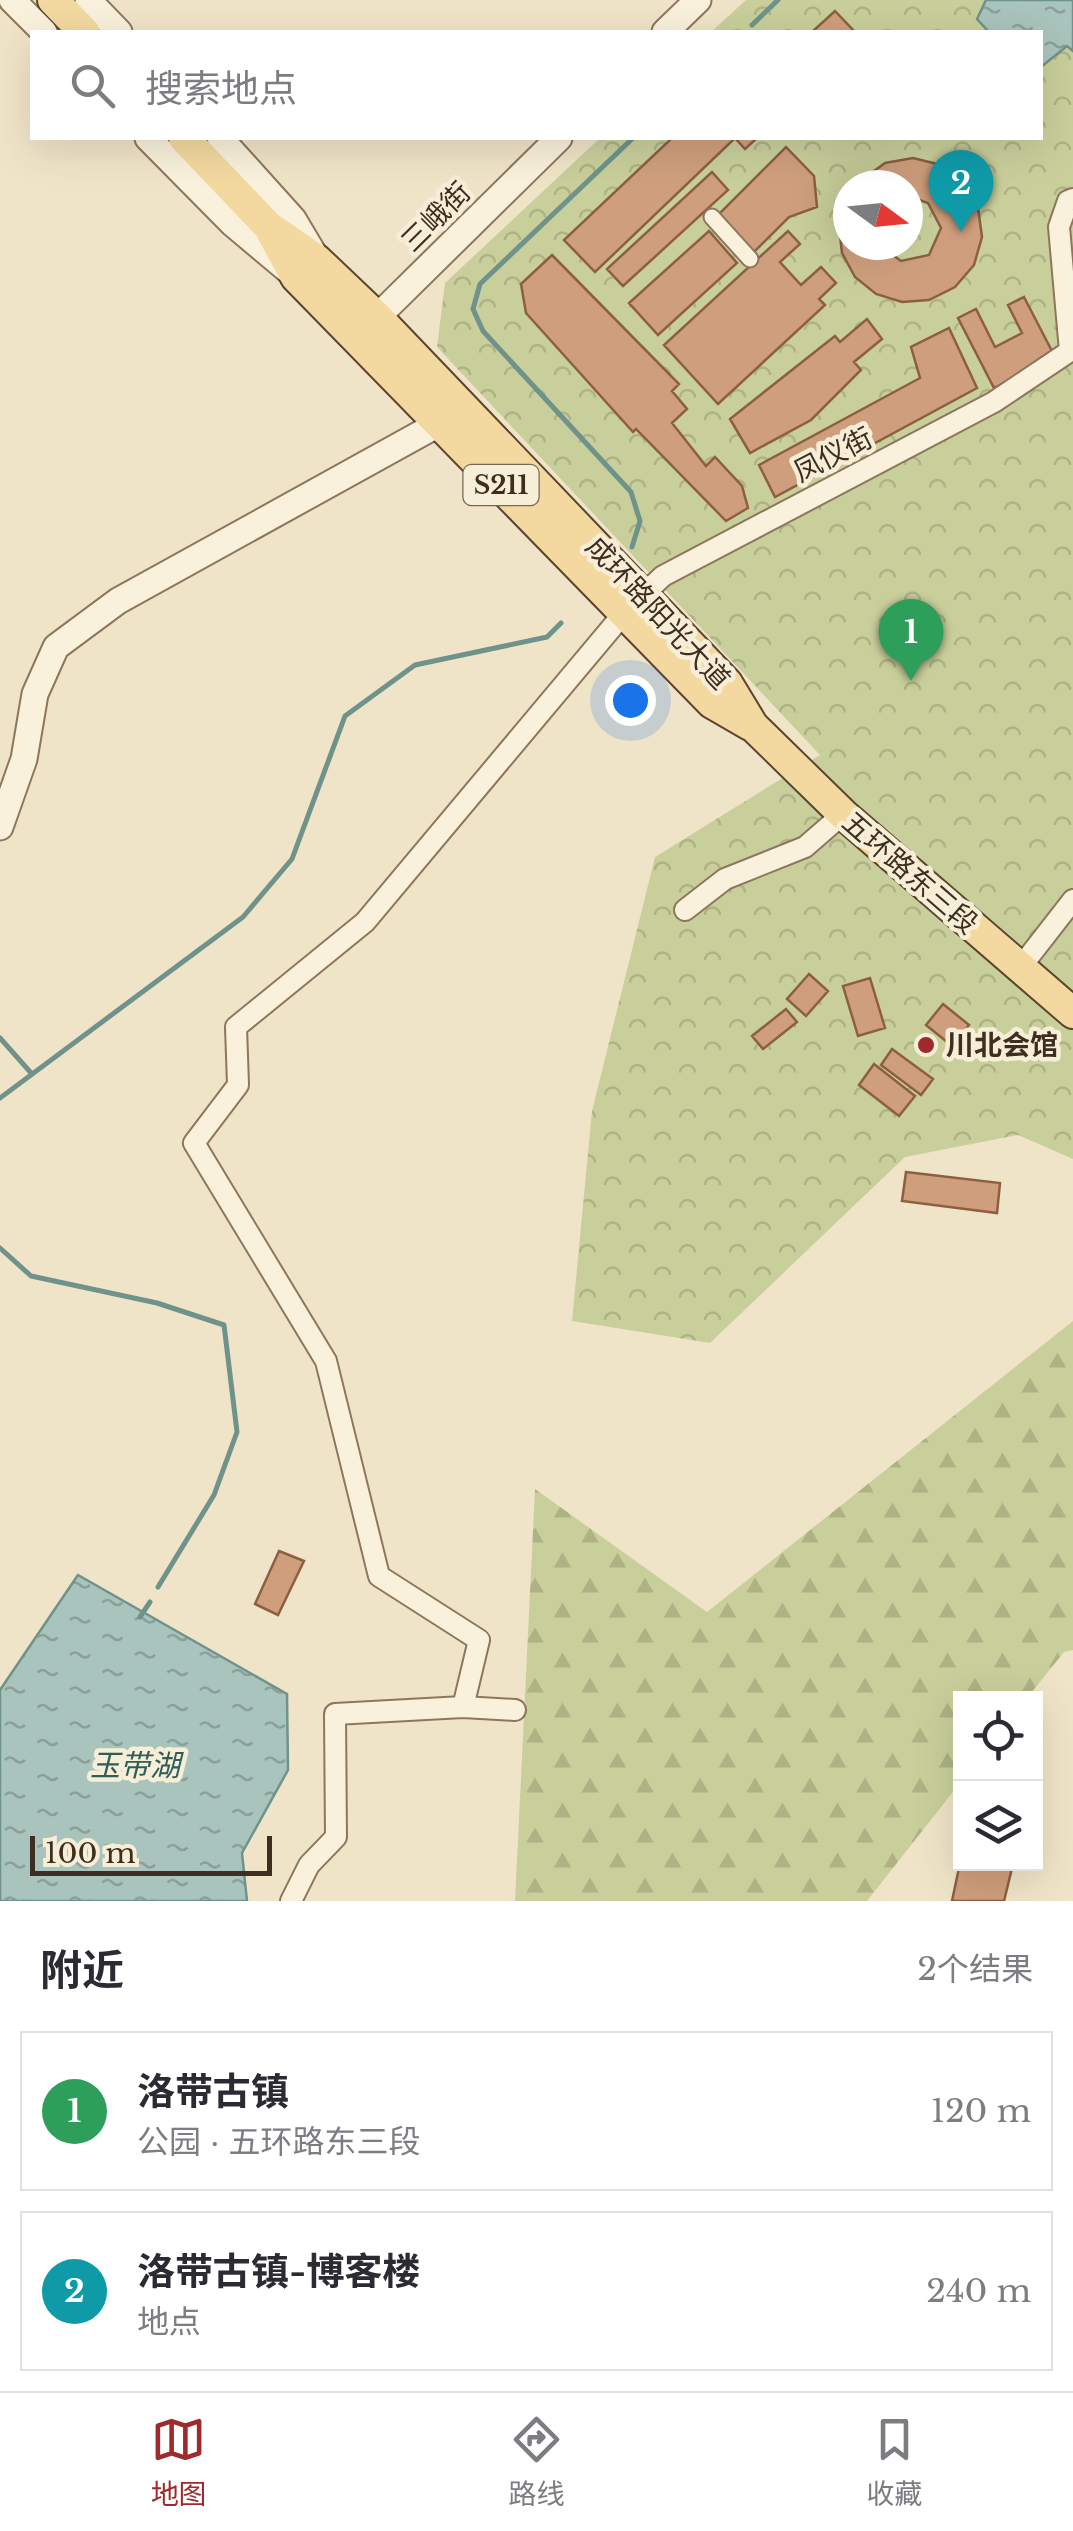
<!DOCTYPE html>
<html lang="zh">
<head>
<meta charset="utf-8">
<style>
  :root { --surface:#fff; --page:#f2f2f3; --text:#2b2b33; --muted:#7c7c81; --line:#e1e1e2; --accent:#9e2a2b }
  body { margin:0; font-family:"Libre Baskerville","Noto Sans SC",serif; background:var(--page); color:var(--text) }
  .controls { position:absolute; right:30px; bottom:30px; display:grid; overflow:hidden; border-radius:0px; box-shadow:0 10px 40px #0002 }
  .controls button { width:90px; height:90px; display:grid; place-items:center; padding:0; border:0; border-bottom:2px solid var(--line); background:var(--surface); color:var(--text); font:50px sans-serif }
  .compass { position:absolute; left:833px; top:170px; width:90px; height:90px; border-radius:50%; background:var(--surface); box-shadow:0 10px 40px #0002; rotate:105deg }
  .scale { position:absolute; left:30px; bottom:25px; width:242px; box-sizing:border-box; padding-left:10px; border:5px solid #3d2e20; border-top:0; font-size:28px; line-height:35px; white-space:nowrap; color:#3d2e20; -webkit-text-stroke:8px #f7eed8; paint-order:stroke }
  .you { position:absolute; left:630px; top:700px; width:35px; height:35px; margin:-25px; border:8px solid #fff; border-radius:50%; background:#1a73e8; box-shadow:0 0 0 15px #1a73e833 }
  .badge { display:grid; place-items:center; width:65px; height:65px; border-radius:50%; background:var(--accent); color:#fff; font-size:32px; font-weight:700 }
  .pin { position:absolute; translate:-50% -82px; filter:drop-shadow(0 2px 5px #0008) }
  .pin::after { content:''; position:absolute; top:52px; width:35px; height:30px; background:inherit; clip-path:polygon(0 0,100% 0,50% 100%) }
  .list { margin:0; padding:0; list-style:none }
  h2 { display:flex; justify-content:space-between; align-items:center; height:130px; margin:0; padding:0 40px; font-size:42px }
  h2 small { font-size:32px; font-weight:400; color:var(--muted) }
  .list li { display:grid; grid-template-columns:65px 1fr auto; gap:30px; align-items:center; box-sizing:border-box; height:160px; margin:0 20px 20px; padding:0 20px; border:2px solid var(--line); border-radius:0px }
  .list b { display:block; font-size:38px; white-space:nowrap }
  .list p { margin:0; font-size:32px; white-space:nowrap; color:var(--muted) }
  .list em { font-size:32px; font-style:normal; color:var(--muted) }
  .icon { flex:none; width:55px; height:55px; fill:none; stroke:currentColor; stroke-width:2; stroke-linecap:round; stroke-linejoin:round }
  .map { position:relative; flex:none; width:1073px; height:1901px; overflow:hidden }
  .search { position:absolute; background:var(--surface); box-shadow:0 10px 40px #0002; left:30px; right:30px; top:30px; height:110px; display:flex; align-items:center; gap:25px; box-sizing:border-box; padding:0 35px; border-radius:0px; color:var(--muted); font-size:38px }
  .sheet { height:490px; background:var(--surface) }
  nav { display:flex; justify-content:space-around; align-items:center; box-sizing:border-box; height:140px; border-top:2px solid var(--line); background:var(--surface); font-size:28px; color:var(--muted) }
  nav a { display:grid; justify-items:center; gap:5px }
  nav .on { color:var(--accent) }
  .map>svg:first-child { display:block }
</style>
</head>
<body>
<div class="map">
<svg width="1073" height="1901" viewBox="0 0 1073 1901">
  <defs>
    <pattern id="forest-firs" width="22" height="20" patternUnits="userSpaceOnUse" patternTransform="scale(2.5)"><rect width="22" height="20" fill="#c9cf9b"/><path d="M5 1l3.5 6h-7zM16 11l3.5 6h-7z" fill="#aeb285"/></pattern>
    <pattern id="park-crowns" width="20" height="18" patternUnits="userSpaceOnUse" patternTransform="scale(2.5)"><rect width="20" height="18" fill="#c9cf9b"/><path d="M2 6a3 3 0 1 1 6 0M12 15a3 3 0 1 1 6 0" fill="none" stroke="#aeb285"/></pattern>
    <pattern id="water-ripples" width="26" height="14" patternUnits="userSpaceOnUse" patternTransform="scale(2.5)"><rect width="26" height="14" fill="#a9c4bc"/><path d="M2 4q2-2 4 0t4 0M15 11q2-2 4 0t4 0" fill="none" stroke="#8ba098"/></pattern>
  </defs>
  <rect width="100%" height="100%" fill="#f0e4c8"/>
  <path fill="url(#forest-firs)" d="M1073,1321V1650L1064,1652L1027,1698H960V1783L867,1901H515L535,1489L707,1612Z"/>
  <path fill="url(#park-crowns)" fill-rule="evenodd" d="M746,0H1073V1159L1018,1135L905,1157L710,1343L572,1321L592,1111L655,857L820,755L437,347L445,283L600,138H1040V32H711ZM848,185H908V245H848Z"/>
  <path fill="url(#water-ripples)" stroke="#6f938a" stroke-width="2.5" d="M986,0H1073V51L1067,46L1041,67L1040,32H989L977,19Z
    M78,1575L287,1694L288,1770L242,1853L247,1901H0V1690Z"/>
  <g fill="none" stroke-linecap="round" stroke-linejoin="round">
    <path stroke="#6f938a" stroke-width="5" d="M752,25L778,0
      M632,547L640,521L631,492L483,331L473,309L480,284L633,138
      M0,1038L32,1074
      M0,1098L243,917L292,859L345,716L415,665L547,637L561,623
      M0,1248L31,1276L157,1303L224,1325L237,1432L214,1495L158,1587
      M140,1617L150,1602"/>
  </g>
  <path fill="#cf9f7d" stroke="#8d5f41" stroke-width="2.5" d="M835,11L855,32H812Z
    M672,138H757L745,149L735,138L595,272L564,240Z
    M786,147L814,176L817,207L789,217L752,254L716,217Z
    M913,158L941,165L964,183L978,208L982,237L974,265L955,287L929,300L902,302L876,294L855,277L842,253L839,226L848,196V245H879L901,261L929,255L941,228L928,203L908,196V185H855L885,163Z
    M712,172L728,190L623,286L607,269Z
    M709,231L737,263L658,335L629,303Z
    M788,231L800,244L780,262L801,285L821,267L836,283L819,299L825,305L718,404L664,345Z
    M552,255L679,384L672,391L687,409L672,423L706,466L715,457L742,486L748,508L726,521L636,429L633,432L526,313L521,284Z
    M1024,297L1055,357L994,388L958,318L976,309L995,347L1022,333L1008,305Z
    M867,319L882,339L854,362L861,370L811,420L750,453L730,419L835,336L840,342Z
    M949,328L977,388L775,497L759,465L920,378L911,347Z
    M809,974L828,991L806,1016L787,999Z
    M870,978L885,1028L858,1036L843,986Z
    M943,1004L969,1025L952,1046L926,1025Z
    M786,1009L797,1022L763,1049L752,1036Z
    M892,1049L933,1079L921,1095L881,1065Z
    M874,1064L915,1096L899,1116L859,1085Z
    M906,1172L1000,1183L997,1213L902,1201Z
    M279,1551L304,1561L278,1615L255,1604Z
    M960,1863L1013,1864L1004,1901H952Z"/>
  <g fill="none" stroke-linecap="round" stroke-linejoin="round">
    <defs>
      <path id="pedestrian" d="M712,217L750,259"/>
      <path id="minor" d="M685,910L725,879L805,847L843,814
        M1020,968L1073,900
        M463,1707L479,1640L379,1576L326,1361L194,1143L238,1085L236,1027L365,922L624,613L663,576L994,402L1070,351L1059,227L1068,201L1073,199
        M291,1901L309,1865L336,1837L335,1714L463,1707L515,1710"/>
      <path id="tertiary" d="M12,0L44,32
        M88,0L119,32
        M665,32L698,0
        M148,138L233,224L289,271
        M220,138L293,219L315,256
        M363,331L559,138
        M0,827L24,759L35,694L56,647L118,601L440,423"/>
      <path id="primary" d="M53,0L84,32
        M184,138L268,226L317,260L377,317L727,683L753,726L843,814L1073,1013
        M272,233L296,277L712,703L750,725"/>
    </defs>
    <use href="#pedestrian" stroke="#8d765c" stroke-width="19"/>
    <use href="#minor" stroke="#8d765c" stroke-width="24"/>
    <use href="#tertiary" stroke="#8d765c" stroke-width="29"/>
    <use href="#primary" stroke="#5b4430" stroke-width="34"/>
    <use href="#pedestrian" stroke="#faf1dc" stroke-width="15"/>
    <use href="#minor" stroke="#faf1dc" stroke-width="20"/>
    <use href="#tertiary" stroke="#faf1dc" stroke-width="25"/>
    <use href="#primary" stroke="#f3d9a0" stroke-width="30"/>
  </g>
  <circle fill="#9e2a2b" stroke="#f7eed8" stroke-width="4" cx="926" cy="1045" r="10"/>
  <g text-anchor="middle" dominant-baseline="central" stroke-width="9" stroke-linejoin="round" paint-order="stroke">
    <rect fill="#f7eed8" stroke="#756857" stroke-width="2.5" x="463.5" y="465" width="75" height="40" rx="8"/>
    <g font-size="25" font-weight="bold" fill="#3d2e20">
      <text x="501" y="485">S211</text>
    </g>
    <g font-size="28" fill="#3d2e20" stroke="#f7eed8">
      <text transform="translate(436 217) rotate(-45)">三峨街</text>
      <text transform="translate(833 455) rotate(-27)">凤仪街</text>
      <text transform="translate(658 613) rotate(47)">成环路阳光大道</text>
      <text transform="translate(910 873) rotate(41)">五环路东三段</text>
    </g>
    <g font-size="28" font-weight="bold" fill="#3d2e20" stroke="#f7eed8" text-anchor="start">
      <text x="946" y="1045">川北会馆</text>
    </g>
    <g font-size="30" font-style="italic" fill="#2f5d5a" stroke="#f7eed8">
      <text x="135" y="1765">玉带湖</text>
    </g>
  </g>
</svg>
<div class="controls">
<button><svg class="icon" aria-label="locate" viewBox="0 0 24 24"><circle cx="12" cy="12" r="6"/><path d="M12 2v4M12 18v4M2 12h4M18 12h4"/></svg></button>
<button><svg class="icon" aria-label="layers" viewBox="0 0 24 24"><path d="M12 4l9 5-9 5-9-5zM3 14l9 5 9-5"/></svg></button>
</div>
<svg class="compass" viewBox="-18 -18 36 36"><path d="M0-13l5 13h-10z" fill="#e53935"/><path d="M0 13l5-13h-10z" fill="#7c7c81"/></svg>
<div class="scale">100 m</div>
<div class="you"></div>
<div class="pin badge" style="left:911px;top:681px;background:#2e9e5b">1</div>
<div class="pin badge" style="left:961px;top:232px;background:#0f9aa8">2</div>
<div class="search"><svg class="icon" aria-label="search" viewBox="0 0 24 24"><circle cx="10" cy="10" r="6"/><path d="M15 15l6 6"/></svg>搜索地点</div>
</div>
<section class="sheet">
<h2>附近<small>2个结果</small></h2>
<ul class="list">
<li><span class="badge" style="background:#2e9e5b">1</span><div><b>洛带古镇</b><p>公园 · 五环路东三段</p></div><em>120 m</em></li>
<li><span class="badge" style="background:#0f9aa8">2</span><div><b>洛带古镇-博客楼</b><p>地点</p></div><em>240 m</em></li>
</ul>
</section>
<nav>
<a class="on"><svg class="icon" aria-label="map" viewBox="0 0 24 24"><path d="M3 6l6-2 6 2 6-2v14l-6 2-6-2-6 2zM9 4v14M15 6v14"/></svg>地图</a>
<a><svg class="icon" aria-label="directions" viewBox="0 0 24 24"><path d="M12 3l9 9-9 9-9-9zM9 14v-3h6M13 9l2 2-2 2"/></svg>路线</a>
<a><svg class="icon" aria-label="saved" viewBox="0 0 24 24"><path d="M7 4h10v16l-5-4-5 4z"/></svg>收藏</a>
</nav>
</body>
</html>
